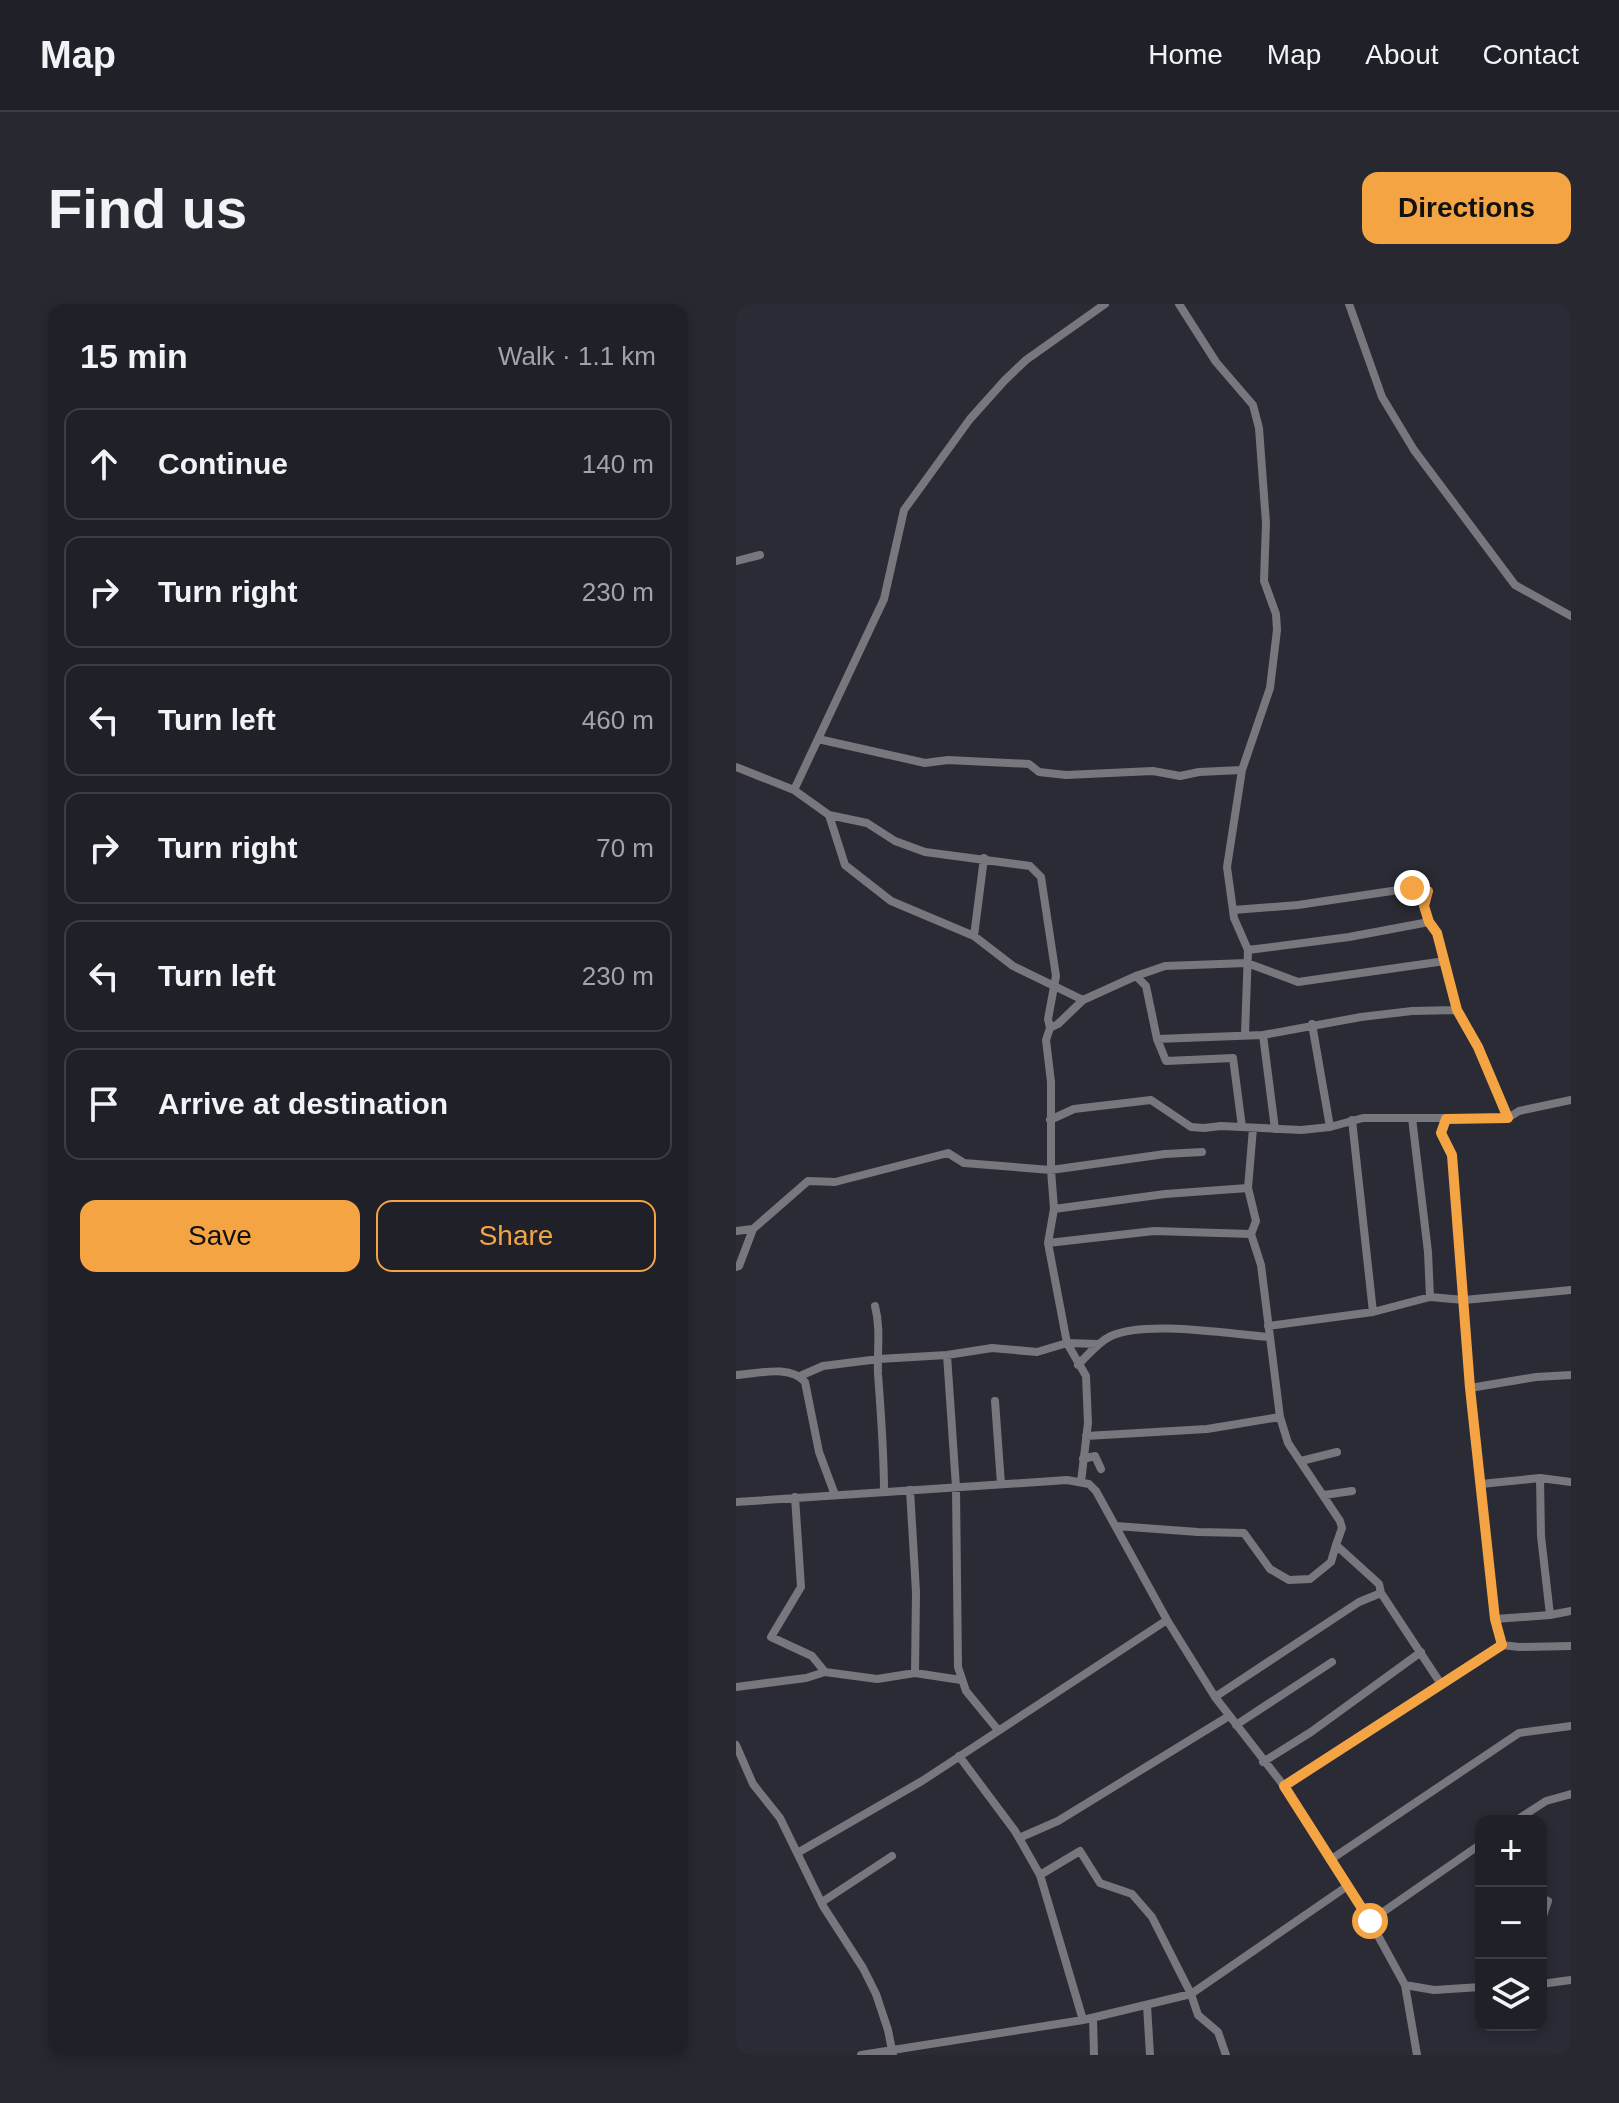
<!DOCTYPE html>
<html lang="en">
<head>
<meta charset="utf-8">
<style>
  :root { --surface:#202028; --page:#282830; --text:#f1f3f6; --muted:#a2a3a8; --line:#3d3e45; --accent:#f4a443 }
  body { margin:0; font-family:Arial,sans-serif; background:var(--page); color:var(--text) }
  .controls { position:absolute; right:24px; bottom:24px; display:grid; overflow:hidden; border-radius:16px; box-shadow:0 4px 12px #0003 }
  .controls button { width:72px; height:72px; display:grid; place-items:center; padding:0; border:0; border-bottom:2px solid var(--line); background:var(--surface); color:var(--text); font:40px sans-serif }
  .stop { position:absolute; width:24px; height:24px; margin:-18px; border:6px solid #f4a443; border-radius:50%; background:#fff }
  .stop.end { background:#f4a443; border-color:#fff; box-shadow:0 2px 8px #0008 }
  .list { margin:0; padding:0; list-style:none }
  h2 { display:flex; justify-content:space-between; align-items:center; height:104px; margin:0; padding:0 32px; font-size:34px }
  h2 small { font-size:26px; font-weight:400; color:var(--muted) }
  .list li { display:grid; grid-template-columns:52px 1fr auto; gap:24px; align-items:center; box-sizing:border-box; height:112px; margin:0 16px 16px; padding:0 16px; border:2px solid var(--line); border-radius:16px }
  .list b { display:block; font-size:30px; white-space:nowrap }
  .list em { font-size:26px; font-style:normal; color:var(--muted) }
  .actions { display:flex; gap:16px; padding:24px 32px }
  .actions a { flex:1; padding:18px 0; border:2px solid var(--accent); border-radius:16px; text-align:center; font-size:28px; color:var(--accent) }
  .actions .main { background:var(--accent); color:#111 }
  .icon { flex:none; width:44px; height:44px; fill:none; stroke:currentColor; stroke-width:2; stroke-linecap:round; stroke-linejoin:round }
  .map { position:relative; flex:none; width:835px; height:1751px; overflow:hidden; border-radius:16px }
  header { display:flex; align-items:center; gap:48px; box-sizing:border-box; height:112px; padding:0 40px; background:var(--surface); border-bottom:2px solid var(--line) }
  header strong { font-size:38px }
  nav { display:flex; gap:44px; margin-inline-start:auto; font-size:28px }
  .intro { display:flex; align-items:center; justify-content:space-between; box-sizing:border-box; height:192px; padding:0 48px }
  h1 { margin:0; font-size:56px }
  .button { padding:20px 36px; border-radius:16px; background:var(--accent); color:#111; font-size:28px; font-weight:700 }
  main { display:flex; gap:48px; padding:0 48px }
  aside { flex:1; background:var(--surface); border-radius:16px; box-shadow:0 4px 12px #0003 }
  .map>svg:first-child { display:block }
</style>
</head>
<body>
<header>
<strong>Map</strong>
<nav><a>Home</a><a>Map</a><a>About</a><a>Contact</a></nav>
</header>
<div class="intro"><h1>Find us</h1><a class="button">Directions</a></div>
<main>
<aside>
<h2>15 min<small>Walk · 1.1 km</small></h2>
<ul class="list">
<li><svg class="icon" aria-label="ahead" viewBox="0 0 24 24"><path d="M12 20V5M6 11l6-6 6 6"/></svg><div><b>Continue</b></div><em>140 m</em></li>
<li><svg class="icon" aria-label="right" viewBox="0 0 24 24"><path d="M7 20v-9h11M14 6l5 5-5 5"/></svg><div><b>Turn right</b></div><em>230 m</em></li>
<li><svg class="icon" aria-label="left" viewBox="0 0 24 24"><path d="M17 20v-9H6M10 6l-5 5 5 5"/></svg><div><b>Turn left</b></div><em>460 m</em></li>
<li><svg class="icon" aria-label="right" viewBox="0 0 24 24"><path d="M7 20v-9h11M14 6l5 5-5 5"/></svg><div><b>Turn right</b></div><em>70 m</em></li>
<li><svg class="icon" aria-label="left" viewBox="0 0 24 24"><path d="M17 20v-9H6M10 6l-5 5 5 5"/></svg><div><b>Turn left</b></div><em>230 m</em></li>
<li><svg class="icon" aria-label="arrive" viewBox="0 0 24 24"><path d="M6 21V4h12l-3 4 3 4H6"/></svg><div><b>Arrive at destination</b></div></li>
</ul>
<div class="actions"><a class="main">Save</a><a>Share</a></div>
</aside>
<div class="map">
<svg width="835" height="1751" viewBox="0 0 835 1751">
  <rect width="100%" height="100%" fill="#2a2b35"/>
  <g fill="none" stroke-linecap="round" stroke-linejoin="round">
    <path stroke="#77777d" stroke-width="8" d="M443,0L480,58L517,101L523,124L530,219L528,277L540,310L541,326L534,384L506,466L491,563L498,614L512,646L509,730
      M613,0L646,93L678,146L779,281L835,312
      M0,257L24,251
      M82,435L189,459L212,456L293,460L303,468L330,471L417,467L444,472L463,468L506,466
      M0,463L58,486L148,295L168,206L234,115L269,76L290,56L369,0
      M58,486L93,511L109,561L155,597L238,632L277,662L347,696
      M93,511L131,519L159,537L189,548L294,562L305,573L320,672L312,715L314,724L310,736L315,778V866L318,905L312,939L331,1039L350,1072L352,1119L345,1178
      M497,606L562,601L676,584L692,587L688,602L693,618L701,629L721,706L742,743L772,814
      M238,632L248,554
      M512,646L613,633L693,618
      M400,672L410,682L421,735L430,757L497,754L506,823
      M576,720L594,823
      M314,724L322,720L347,696L400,672L429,662L511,659L562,678L709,657
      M527,731L539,825
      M421,735L527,731L625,713L676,707L721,706
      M676,814L692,948L694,993
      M710,815L705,829L716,851L734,1084L759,1315L766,1341L783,1343L835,1342
      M314,816L338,805L415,796L455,823L468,824L485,822L565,826L594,823L627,814H772L783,807L835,796
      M616,816L637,1008
      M517,824L512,884L520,917L515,930L525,961L544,1113L552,1139L604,1217L606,1224L600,1241
      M318,905L429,890L512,884
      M0,927L17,925
      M312,939L418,927L515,930
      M0,963L3,962L17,925L72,877L99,878L212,849L228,859L315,866L429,850L466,848
      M139,1002C145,1025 141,1047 142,1070C145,1109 148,1148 148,1188
      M532,1022L637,1008L694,993L728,996L835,986
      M211,1051L220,1183L222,1363L230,1387L262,1426
      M342,1061C352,1051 362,1038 375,1032C411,1016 492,1030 532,1033
      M0,1071C20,1070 54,1060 69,1078L83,1148L99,1191
      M64,1072L87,1062L143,1055L211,1051L256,1044L301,1048L331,1039L362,1040
      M734,1084L800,1073L835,1071
      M259,1097L265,1180
      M350,1132L471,1125L544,1113
      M347,1155L359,1152L365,1165
      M565,1157L601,1148
      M745,1180L804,1174L835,1178
      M174,1186L180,1288L179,1369
      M588,1191L616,1187
      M59,1193L65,1283L35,1333L76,1352L89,1368
      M0,1198L331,1176L353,1180L360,1187L431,1316L479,1393L548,1482L634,1617L669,1681L681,1751
      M380,1222L462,1228L508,1229L534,1265L553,1276L574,1275L595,1258L600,1241L643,1280L645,1289
      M814,1311L835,1307
      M759,1315L814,1311L805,1232L804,1174
      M0,1383L70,1374L89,1368L141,1375L179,1369L225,1376
      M479,1393L623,1298L645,1289L705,1380
      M500,1421L596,1358
      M0,1441L17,1480L44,1514L87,1602L127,1664L140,1690L152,1726L157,1751
      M223,1452L279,1527L304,1571L347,1716
      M527,1458L575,1428L685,1348
      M548,1482L766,1341
      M779,1517L810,1497L835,1490
      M283,1534L322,1517L493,1412
      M63,1548L186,1477L431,1316
      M594,1556L783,1429L835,1422
      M304,1571L344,1547L364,1579L396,1590L416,1613L455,1690L462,1711L482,1728L490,1751
      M805,1594L812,1597L805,1618
      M86,1598L156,1552
      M634,1617L745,1540
      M805,1680L835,1676
      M669,1681L698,1686L745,1683
      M411,1701L414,1751
      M357,1714L358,1751
      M125,1751L347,1716L455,1690L610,1583"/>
  </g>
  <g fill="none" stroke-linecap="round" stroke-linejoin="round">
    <path stroke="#f4a443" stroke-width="10" d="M634,1617L548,1482L766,1341L759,1315L734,1084L716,851L705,829L710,815L772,814L742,743L721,706L701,629L693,618L688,602L692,587L676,584"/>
  </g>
</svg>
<div class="controls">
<button>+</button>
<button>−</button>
<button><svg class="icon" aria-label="layers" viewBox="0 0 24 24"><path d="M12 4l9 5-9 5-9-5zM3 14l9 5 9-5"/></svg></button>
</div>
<div class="stop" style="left:634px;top:1617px"></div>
<div class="stop end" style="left:676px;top:584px"></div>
</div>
</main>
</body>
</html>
